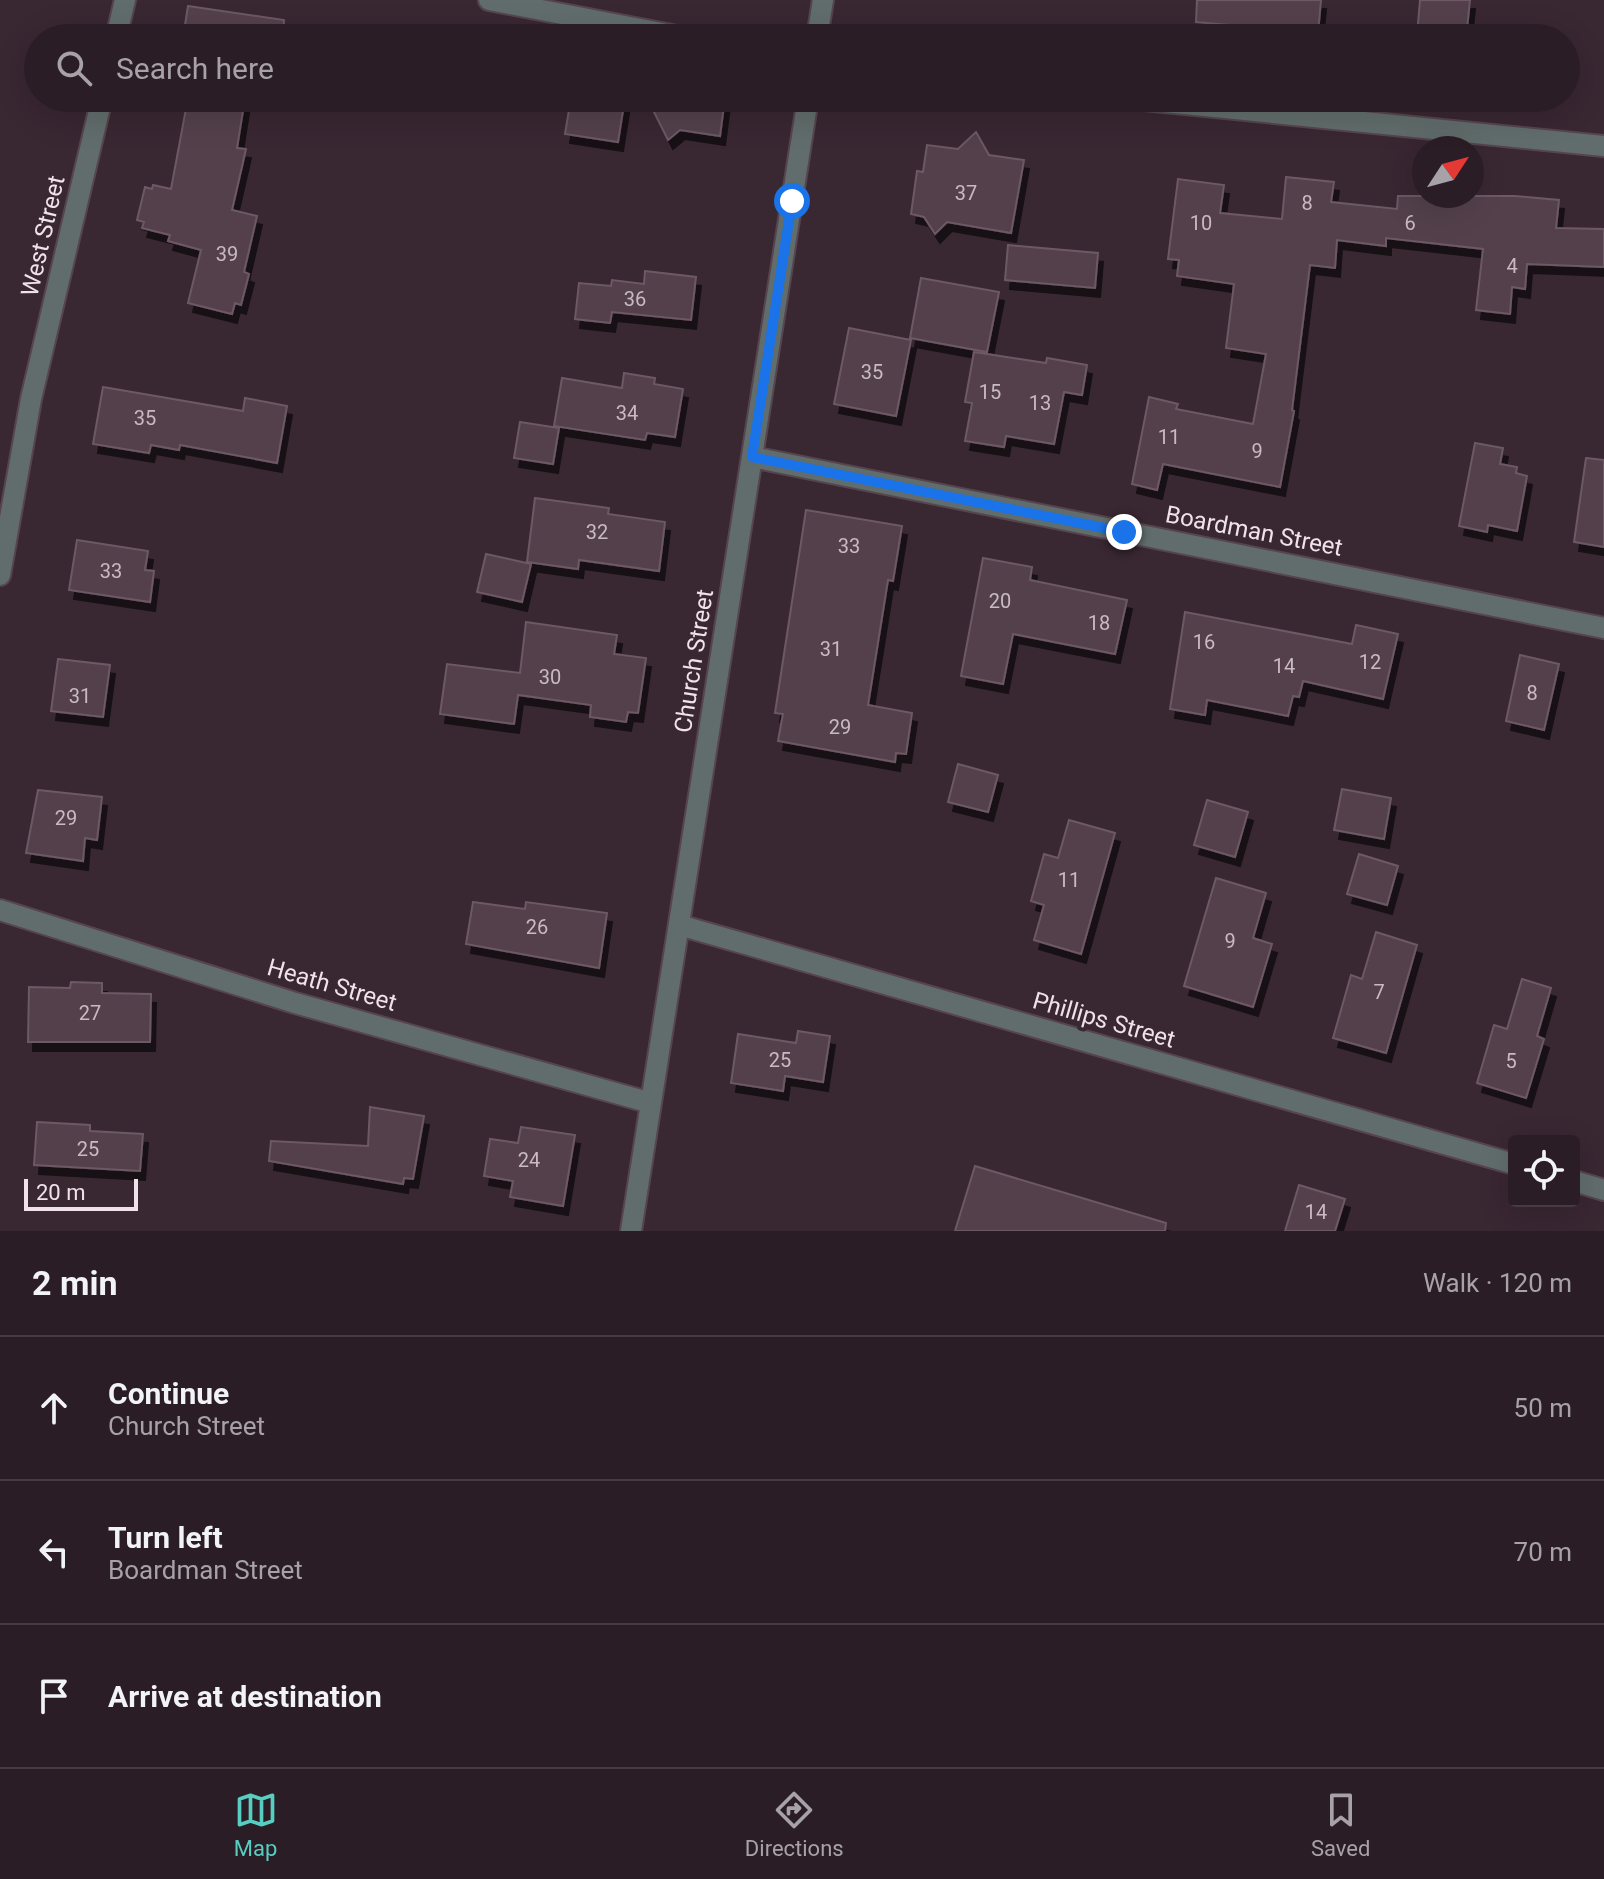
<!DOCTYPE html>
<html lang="en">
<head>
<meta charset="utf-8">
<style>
  :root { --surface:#2b1d26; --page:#33262e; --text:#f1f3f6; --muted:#a6a2a7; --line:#473b43; --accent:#56cec2 }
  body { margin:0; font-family:Roboto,sans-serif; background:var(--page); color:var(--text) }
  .controls { position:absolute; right:24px; bottom:24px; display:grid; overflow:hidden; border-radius:8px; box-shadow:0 8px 32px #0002 }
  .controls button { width:72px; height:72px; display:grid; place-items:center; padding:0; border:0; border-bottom:2px solid var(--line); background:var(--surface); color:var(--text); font:40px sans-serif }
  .compass { position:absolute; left:1412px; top:136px; width:72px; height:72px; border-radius:50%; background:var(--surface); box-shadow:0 8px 32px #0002; rotate:54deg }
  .scale { position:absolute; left:24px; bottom:20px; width:114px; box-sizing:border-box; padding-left:8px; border:4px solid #efe2e9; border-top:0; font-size:22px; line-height:28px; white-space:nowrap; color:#efe2e9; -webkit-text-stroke:6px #392732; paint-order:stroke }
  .stop { position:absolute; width:24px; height:24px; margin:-18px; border:6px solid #1a73e8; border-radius:50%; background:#fff }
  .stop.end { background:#1a73e8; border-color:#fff; box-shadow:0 2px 8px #0008 }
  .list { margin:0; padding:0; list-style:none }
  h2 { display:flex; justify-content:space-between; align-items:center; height:104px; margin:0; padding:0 32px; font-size:34px }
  h2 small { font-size:26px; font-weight:400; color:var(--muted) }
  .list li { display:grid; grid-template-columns:52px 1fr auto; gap:24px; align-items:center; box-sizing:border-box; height:144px; padding:0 32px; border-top:2px solid var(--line) }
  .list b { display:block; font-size:30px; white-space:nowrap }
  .list p { margin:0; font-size:26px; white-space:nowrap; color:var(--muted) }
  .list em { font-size:26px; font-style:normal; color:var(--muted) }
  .icon { flex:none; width:44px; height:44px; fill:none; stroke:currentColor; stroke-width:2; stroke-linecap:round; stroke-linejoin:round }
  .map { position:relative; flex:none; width:1604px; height:1231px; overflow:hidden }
  .search { position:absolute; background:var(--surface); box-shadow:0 8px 32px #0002; left:24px; right:24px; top:24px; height:88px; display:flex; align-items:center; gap:20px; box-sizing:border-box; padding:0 28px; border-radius:44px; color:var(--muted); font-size:30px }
  .sheet { height:536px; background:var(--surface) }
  nav { display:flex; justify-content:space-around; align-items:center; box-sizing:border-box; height:112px; border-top:2px solid var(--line); background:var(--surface); font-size:22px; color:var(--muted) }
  nav a { display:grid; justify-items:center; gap:4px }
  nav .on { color:var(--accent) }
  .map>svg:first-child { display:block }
</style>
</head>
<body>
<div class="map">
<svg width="1604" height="1231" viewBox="0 0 1604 1231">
  <defs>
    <filter id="shadow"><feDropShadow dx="5" dy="9" stdDeviation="0" flood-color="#0009"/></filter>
  </defs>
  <rect width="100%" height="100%" fill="#392732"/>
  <path fill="#533f4b" stroke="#6d5865" stroke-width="2" filter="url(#shadow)" d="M1197,0H1321L1318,33L1196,22Z
    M1420,0H1470L1466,38L1417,35Z
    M188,6L284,20L283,38H183Z
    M188,98H245L237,148L246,149L232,210L257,216L244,272L249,274L241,305L235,303L232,314L188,303L201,250L168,241L170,235L142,228L144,222L137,220L145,187L152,189L153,185L171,189Z
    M571,98H625L618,142L565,134Z
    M647,98H725L720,136L680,130L668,140Z
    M976,132L989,155L1024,160L1011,233L947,222L935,234L924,217L911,214L917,171L923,172L927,145L958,149Z
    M1286,177L1334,182L1331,202L1397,209L1398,196H1515L1559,200L1556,228L1604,229V267L1527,264L1525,289L1512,287L1510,314L1476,310L1483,249L1386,238V246L1337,240L1335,268L1310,265L1292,410L1294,411L1280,487L1163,464L1157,490L1132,484L1149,397L1178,404L1176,409L1253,424L1266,354L1226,348L1234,284L1177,276L1179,260L1168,259L1178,179L1224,185L1220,213L1282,219Z
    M1008,245L1098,253L1095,288L1005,280Z
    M645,271L696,277L691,320L612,312L610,323L575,319L579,283L611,286L612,280L644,284Z
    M921,278L999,292L987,352L910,338Z
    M849,328L911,340L896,416L834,404Z
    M974,352L1046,363L1047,358L1087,365L1082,395L1064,392L1054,444L1006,436L1004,447L965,441L972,403L965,402Z
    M624,373L655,378L654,384L683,389L675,437L647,433L645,440L554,426L562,378L622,388Z
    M103,387L243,411L245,398L287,406L277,463L180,445L179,450L151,445L149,453L93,444Z
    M520,422L559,428L553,464L514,458Z
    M1475,443L1503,448L1500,464L1517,467L1516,473L1527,476L1517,531L1488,525L1487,532L1459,526Z
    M1586,458L1604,460V547L1574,542Z
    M535,498L609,508L608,514L665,522L659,571L579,560L578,569L527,562Z
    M806,510L902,526L893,581L888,580L868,705L912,713L906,754L896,753L895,762L778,741L783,714L775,713Z
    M77,540L148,551L145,570L154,571L150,602L69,590Z
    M486,554L531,564L522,602L477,592Z
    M983,558L1032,567L1030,580L1127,600L1115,654L1013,634L1003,684L961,676Z
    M1185,612L1352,644L1356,625L1398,634L1383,699L1303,681L1299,697L1293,696L1288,716L1207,700L1205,715L1170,709Z
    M526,622L617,635L614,654L646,658L638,713L628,712L626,722L590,717L591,705L518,695L514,724L440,714L447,664L520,673Z
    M1520,655L1559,664L1544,730L1506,721Z
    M58,659L110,665L103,717L51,711Z
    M958,764L998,775L988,812L948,802Z
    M1342,789L1391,798L1384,839L1334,830Z
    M38,790L102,797L97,840L85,838L83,861L26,853Z
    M1207,800L1248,812L1235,857L1194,845Z
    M1069,820L1115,833L1081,954L1034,940L1044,905L1031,901L1044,854L1058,858Z
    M1359,854L1398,866L1387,905L1347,894Z
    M1216,878L1266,893L1253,938L1272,944L1253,1007L1184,986Z
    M473,902L525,909L526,902L607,913L599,968L466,944Z
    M1376,932L1417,945L1386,1053L1333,1038L1351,975L1362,979Z
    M1522,979L1551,988L1537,1036L1544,1039L1526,1098L1477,1083L1494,1025L1507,1029Z
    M71,982L102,983V993L151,994L150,1042H28L29,987L70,988Z
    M798,1031L830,1036L823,1082L785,1076L783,1091L731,1083L738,1034L796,1043Z
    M370,1107L424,1116L413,1179L404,1178L403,1184L269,1161L271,1141L368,1146Z
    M37,1122L90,1125V1131L143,1134L140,1171L34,1165Z
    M521,1127L575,1135L563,1206L510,1197L513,1181L484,1176L490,1139L518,1143Z
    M975,1166L1166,1223L1165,1231H955Z
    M1299,1185L1345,1199L1335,1231H1285Z"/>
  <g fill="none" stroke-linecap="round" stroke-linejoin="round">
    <defs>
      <path id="minor" d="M489,0L687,38
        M116,38L125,0
        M817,38L823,0
        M1124,98L1604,146
        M752,457L1604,628
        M0,575L31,399L102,98
        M0,910L295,1003L651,1103
        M679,925L1514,1164
        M1574,1181L1604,1190
        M631,1231L808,98"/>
    </defs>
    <use href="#minor" stroke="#56454f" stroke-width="24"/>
    <use href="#minor" stroke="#616d6c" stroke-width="20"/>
  </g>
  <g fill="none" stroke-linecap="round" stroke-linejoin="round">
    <path stroke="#1a73e8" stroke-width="10" d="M792,201L752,457L1124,532"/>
  </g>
  <g text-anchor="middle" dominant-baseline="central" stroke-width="8" stroke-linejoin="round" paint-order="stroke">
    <g font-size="20" fill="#c8b9c2">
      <text x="966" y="193">37</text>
      <text x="1307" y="203">8</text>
      <text x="1201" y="223">10</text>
      <text x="1410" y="223">6</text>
      <text x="227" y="254">39</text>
      <text x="1512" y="266">4</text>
      <text x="635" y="299">36</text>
      <text x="872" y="372">35</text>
      <text x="990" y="392">15</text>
      <text x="1040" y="403">13</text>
      <text x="627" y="413">34</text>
      <text x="145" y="418">35</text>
      <text x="1169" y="437">11</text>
      <text x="1257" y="451">9</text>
      <text x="597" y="532">32</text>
      <text x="849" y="546">33</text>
      <text x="111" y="571">33</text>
      <text x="1000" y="601">20</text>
      <text x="1099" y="623">18</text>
      <text x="1204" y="642">16</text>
      <text x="831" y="649">31</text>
      <text x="1370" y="662">12</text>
      <text x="1284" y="666">14</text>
      <text x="550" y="677">30</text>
      <text x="1532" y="693">8</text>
      <text x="80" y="696">31</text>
      <text x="840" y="727">29</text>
      <text x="66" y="818">29</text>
      <text x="1069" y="880">11</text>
      <text x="537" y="927">26</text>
      <text x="1230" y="941">9</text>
      <text x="1379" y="992">7</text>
      <text x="90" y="1013">27</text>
      <text x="780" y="1060">25</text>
      <text x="1511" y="1061">5</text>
      <text x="88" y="1149">25</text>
      <text x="529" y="1160">24</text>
      <text x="1316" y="1212">14</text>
    </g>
    <g font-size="24" fill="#efe2e9" stroke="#392732">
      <text transform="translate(43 236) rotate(-77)">West Street</text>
      <text transform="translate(1254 531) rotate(11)">Boardman Street</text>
      <text transform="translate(694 661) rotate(-81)">Church Street</text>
      <text transform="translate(332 985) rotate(16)">Heath Street</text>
      <text transform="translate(1104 1020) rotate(16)">Phillips Street</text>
    </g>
  </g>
</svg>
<div class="controls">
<button><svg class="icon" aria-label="locate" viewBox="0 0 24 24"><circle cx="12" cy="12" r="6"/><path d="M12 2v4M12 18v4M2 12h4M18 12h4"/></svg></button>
</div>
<svg class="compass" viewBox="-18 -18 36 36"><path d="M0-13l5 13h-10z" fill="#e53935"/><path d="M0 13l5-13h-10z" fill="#a6a2a7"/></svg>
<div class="scale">20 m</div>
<div class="stop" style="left:792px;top:201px"></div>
<div class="stop end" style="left:1124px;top:532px"></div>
<div class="search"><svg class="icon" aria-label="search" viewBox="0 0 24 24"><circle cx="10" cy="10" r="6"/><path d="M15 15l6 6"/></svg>Search here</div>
</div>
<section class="sheet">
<h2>2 min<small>Walk · 120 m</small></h2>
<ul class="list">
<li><svg class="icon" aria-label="ahead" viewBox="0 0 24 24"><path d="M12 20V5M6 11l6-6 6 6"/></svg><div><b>Continue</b><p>Church Street</p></div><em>50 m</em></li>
<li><svg class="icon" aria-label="left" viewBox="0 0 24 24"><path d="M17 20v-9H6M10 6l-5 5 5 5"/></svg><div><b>Turn left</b><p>Boardman Street</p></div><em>70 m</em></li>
<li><svg class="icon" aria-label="arrive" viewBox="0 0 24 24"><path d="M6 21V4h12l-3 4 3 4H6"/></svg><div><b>Arrive at destination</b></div></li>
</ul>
</section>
<nav>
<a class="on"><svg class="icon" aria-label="map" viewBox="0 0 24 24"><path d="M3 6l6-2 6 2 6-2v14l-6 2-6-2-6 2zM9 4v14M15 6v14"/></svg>Map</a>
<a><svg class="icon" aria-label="directions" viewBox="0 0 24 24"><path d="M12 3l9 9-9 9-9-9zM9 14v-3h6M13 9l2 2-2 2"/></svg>Directions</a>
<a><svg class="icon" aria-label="saved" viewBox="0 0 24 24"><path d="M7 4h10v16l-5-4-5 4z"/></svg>Saved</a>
</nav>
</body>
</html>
